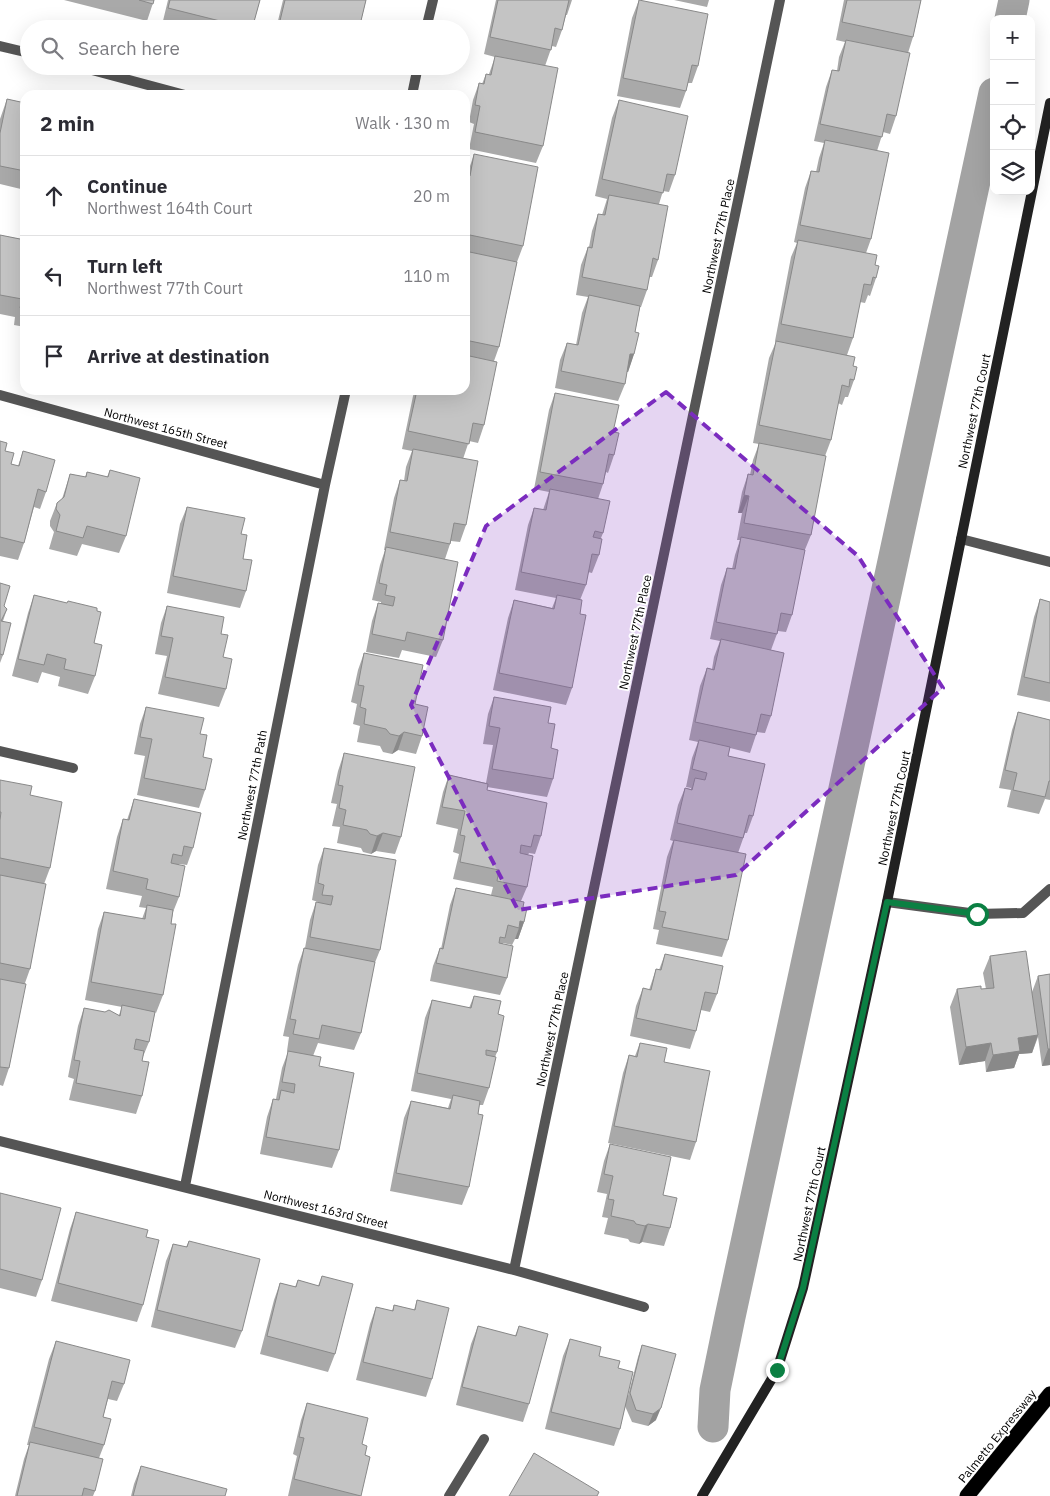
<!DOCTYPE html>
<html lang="en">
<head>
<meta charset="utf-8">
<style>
  :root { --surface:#fff; --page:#f2f2f3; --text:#2b2b33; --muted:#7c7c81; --line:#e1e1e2 }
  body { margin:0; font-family:"IBM Plex Sans",sans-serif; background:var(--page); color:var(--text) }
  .controls { position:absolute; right:15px; top:15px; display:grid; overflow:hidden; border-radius:10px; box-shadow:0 5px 20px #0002 }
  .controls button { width:45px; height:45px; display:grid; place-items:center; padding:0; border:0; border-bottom:1px solid var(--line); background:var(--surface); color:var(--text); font:25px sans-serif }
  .stop { position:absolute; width:15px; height:15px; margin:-11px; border:4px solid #0b8043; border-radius:50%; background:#fff }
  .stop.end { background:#0b8043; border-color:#fff; box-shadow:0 1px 5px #0008 }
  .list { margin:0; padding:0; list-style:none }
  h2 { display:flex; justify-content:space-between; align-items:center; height:65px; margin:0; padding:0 20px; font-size:21px }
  h2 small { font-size:16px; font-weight:400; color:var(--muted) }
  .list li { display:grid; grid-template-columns:32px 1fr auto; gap:15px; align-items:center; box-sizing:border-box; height:80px; padding:0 20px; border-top:1px solid var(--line) }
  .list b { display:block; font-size:19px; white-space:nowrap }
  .list p { margin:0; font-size:16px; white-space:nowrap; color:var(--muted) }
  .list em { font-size:16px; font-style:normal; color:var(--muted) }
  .icon { flex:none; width:28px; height:28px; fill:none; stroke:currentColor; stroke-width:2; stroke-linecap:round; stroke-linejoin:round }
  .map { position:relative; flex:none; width:1050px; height:1496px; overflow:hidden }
  .search { position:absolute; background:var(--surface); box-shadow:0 5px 20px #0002; left:20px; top:20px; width:450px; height:55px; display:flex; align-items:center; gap:12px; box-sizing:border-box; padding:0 18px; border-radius:28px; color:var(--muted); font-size:19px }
  .panel { position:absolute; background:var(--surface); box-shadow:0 5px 20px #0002; left:20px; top:90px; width:450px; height:305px; border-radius:15px }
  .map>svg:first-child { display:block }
</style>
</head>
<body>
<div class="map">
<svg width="1050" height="1496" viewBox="0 0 1050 1496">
  <rect width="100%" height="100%" fill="#fff"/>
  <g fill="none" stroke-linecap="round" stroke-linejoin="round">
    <path stroke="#a3a3a3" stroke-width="31" d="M1010,19L1014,0
      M713,1427L715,1390L730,1317L994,93"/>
    <defs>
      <path id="highway" d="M967,1496L1050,1394"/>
    </defs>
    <use href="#highway" stroke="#dbdbdb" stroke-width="16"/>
    <path stroke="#555" stroke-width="10" d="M426,29L433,0
      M0,46L29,53
      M77,66L185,95
      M412,95L418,66
      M0,395L325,485
      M961,539L1050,562
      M0,751L73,768
      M887,902L977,914L1023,913L1050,889
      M0,1141L514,1270L644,1307
      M185,1186L325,485L346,390
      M514,1270L780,0
      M449,1496L484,1439"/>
    <path stroke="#222" stroke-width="10" d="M702,1496L777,1370L803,1288L887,902L1050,103"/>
    <use href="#highway" stroke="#000" stroke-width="15"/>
  </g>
  <path fill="#a9a9a9" d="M64,0H154L147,21Z
    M168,0H260L252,29H175L162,25Z
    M283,0H366L359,29H276Z
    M496,0H572L567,15H566L562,30L556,47L552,46L545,66L543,146L536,163L469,149L474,124L469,122L473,100L479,83L482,84L486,74H489L495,57L484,54Z
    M639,0L698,66L692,83H688L686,91L680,108L617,96L632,18Z
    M674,0H709L707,7Z
    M844,0H921L913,37L908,53L896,116L890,134L883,132L877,151L871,239L866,253L875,265L876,278L870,296L868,295L865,303L860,302L853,338L847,355L853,366L854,380L848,397H845L842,405L838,403L831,440L825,456L811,535L804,552L792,615L786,632L778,631L771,650V716L765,733L757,732L750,753L730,748L728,756L753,816L747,833H745L738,853L728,940L722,957L656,944L659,930L653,929L667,857L673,841L670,840L678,805L685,788L691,789V788L686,787L692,758L698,742L689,740L700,686L707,668L712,669L714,657L720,641L710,639L721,585L727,568L732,569L735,555L740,540H737L742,513H738L742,492L748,474L750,475L753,460L759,444L753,443L769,358L776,342L775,341L791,257L797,243L794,242L805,188L811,171L816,172L819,158L824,143L814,141L826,87L832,70L837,71L839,57L845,42L836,40Z
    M306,66H319L317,69Z
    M321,66H348L346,72Z
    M7,99L25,103V190L0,184V119Z
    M619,100L675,175L669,192L663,191L659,204L658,260L652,277H649L647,290L641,307H640L635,332L634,354L628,372H627L625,384L618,401L555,388L560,360L567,343L576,345L582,313L588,297L576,295L581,265L588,247H589L592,231L598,214L602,215L607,199L595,196L612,118Z
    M474,154L523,246L517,262L499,347L494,361L484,425L478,443L469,441L463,459L466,525L460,542L451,541L445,559L443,640L436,657L402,650L399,658L366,652L372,621L378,603L381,604V602L372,600L380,565L385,550H384L394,498L400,480L404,481L406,467L412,451L402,449L413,396L415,390H465V175H467Z
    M0,235L25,240V327L14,325L15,317L0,314Z
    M555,393L613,432L614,455L608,473L606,472L603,484L598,499L603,533L601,538L599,555L592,573L588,572L586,585L580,600V614L572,688L566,705L493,690L508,618L514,600L552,608L556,598L515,590L528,525L534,508L543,510L549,492L534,489L549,410Z
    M0,441L11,464L18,466L23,451L46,492L40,509L34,507L24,543L18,560L0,556Z
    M110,470L126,536L119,553L82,544L77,556L49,549L54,532L50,526V521L57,503L62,499L70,474L85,477L87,472L107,477Z
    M187,507L241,534L243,559L246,591L240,608L167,593L180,524Z
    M0,583L4,606L7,609L3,621V655L0,663Z
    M34,595L97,611L94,643L95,676L88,694L58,686L60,677L42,672L38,683L12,676L28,613Z
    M1040,599L1050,602V702L1017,695L1034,617Z
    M167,606L221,634L223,657L226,689L219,707L158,694L167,656L155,654L161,623Z
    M364,653L415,704L422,736L416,754L398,750L392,754L383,752L380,746L357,742L360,726L353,724L357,704L351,702L358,670Z
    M494,697L548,723L553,779L547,797L487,787V790L541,836L535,854L529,853L528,855L527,887L521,901L523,907L524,922L518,939H515L512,945L503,943V944L507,978L500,995L430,981L433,966L440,948L441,949L450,905L456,888L491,895L493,887L453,879L459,854L453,852L458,829L436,824L443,792L449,775L486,783L493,745L483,744L488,714Z
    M146,707L200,734L205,790L199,808L137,795L145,756L134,754L140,724Z
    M1018,712L1050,720V800L1045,799L1039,814L1007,807L1011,790L999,788L1012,730Z
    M344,753L401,837L395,854L376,851L371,854L363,852L361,848L337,843L340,827L332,826L337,804L331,803L338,771Z
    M0,780L30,795L50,868L44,884L30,969L25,983L9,1068L3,1086L0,1085Z
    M134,799L193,848L187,865L179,864V897L173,912L171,924L163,995L156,1013L155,1012L149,1042L142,1059V1096L136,1114L69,1100L74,1079L68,1077L78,1026L84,1008L119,1015L122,1007L85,1000L98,929L104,912L142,919L146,908L139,907L142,896L106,889L117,837L123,819L127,820Z
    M324,848L380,950L374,965L361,1033L354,1050L318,1043L313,1056L319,1066L339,1150L332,1168L260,1154L267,1117L273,1099H277H276L282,1068L288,1052L287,1051L289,1037L283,1036L298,965L304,948H305L310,920L316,902L318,903V902L312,900L318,865Z
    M665,954L717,994L710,1012L701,1010L696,1031L690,1049L630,1036L636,1006L643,988L649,990L656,969L659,970Z
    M990,956L1032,992L1038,976L1050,974V1065L1042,1066L1038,1037L1032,1053L1019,1054L1014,1068L986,1072L985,1061L959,1065L950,1007L957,989H986L983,973Z
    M474,996L498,1014L497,1052L495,1057L489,1088L483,1105H479L469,1187L462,1205L390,1191L404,1118L411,1101L448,1108L451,1099L411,1091L425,1018L432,1000L469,1008Z
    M640,1043L696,1142L690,1160L608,1143L623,1073L629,1055L635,1056Z
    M610,1144L663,1195L670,1228L664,1246L642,1242L639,1244L630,1242L628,1239L604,1234L608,1218L602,1217L607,1194L597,1192L604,1161Z
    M0,1193L42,1280L36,1297L0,1288Z
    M76,1212L146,1237L143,1305L137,1322L51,1301L70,1229Z
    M189,1241L242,1331L235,1348L151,1327L166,1261L173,1244L186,1247Z
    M322,1276L335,1354L328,1372L260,1354L274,1300L280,1283L295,1287L298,1280L318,1286Z
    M417,1300L432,1379L426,1397L356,1380L370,1324L376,1307L392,1311L394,1305L414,1310Z
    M478,1326L515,1336L519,1326L529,1404L523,1422L456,1405L471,1344Z
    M570,1339L599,1356L628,1396L638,1357L642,1345L656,1420L648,1426L632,1422L625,1406L620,1429L614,1446L545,1429L563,1356Z
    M56,1341L124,1384L117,1401L108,1399L103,1417L104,1445L99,1458L95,1491L93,1496H15L24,1459L29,1445H27L49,1359Z
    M307,1403L362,1444L365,1455L370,1457L360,1496H288L297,1456L293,1454L301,1420Z
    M141,1466L225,1496H131L134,1484Z"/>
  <path fill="#898989" d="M630,354H634L628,372L624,371Z
    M744,495L749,496L742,513H738Z
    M404,732L398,750L392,754L399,736Z
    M383,833L376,851L371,854L377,836Z
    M520,921L524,922L518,939H515L519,928Z
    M1038,1035L1032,1053L1019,1054L1014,1068L986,1072L993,1055L1018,1038Z
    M991,1043L985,1061L959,1065L966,1047Z
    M1048,1049H1050V1065L1042,1066Z
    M648,1224L642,1242L639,1244L645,1226Z
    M661,1408L656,1420L648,1426L653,1414Z"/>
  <path fill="#c4c4c4" stroke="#898989" d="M139,0H154L153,4Z
    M170,0H260L252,29L168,8Z
    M285,0H366L359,29H278Z
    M498,0H569L562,30L555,28L551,50L490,37Z
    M639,0L708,14L698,66L692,65L686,91L623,78Z
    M847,0H921L913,37L842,22Z
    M846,40L910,53L896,116L887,114L882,137L820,124L832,70L839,71Z
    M495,56L558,68L543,146L475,132L480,106L475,105L479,83L484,84L486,74L491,75Z
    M7,99L25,103V171L0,166V133Z
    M619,100L688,116L675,175L667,174L663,193L602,179Z
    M825,140L889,153L871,239L800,225L811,171L819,172Z
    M474,154L538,167L523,246L465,234V175L470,176Z
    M609,195L668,206L658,260L653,258L647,290L582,277L588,247L592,248L598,214L605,215Z
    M0,235L25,240V309L20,308L22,299L0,295Z
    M798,240L877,255L875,265L879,266L876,278L873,277L871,285L864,284L853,338L781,324Z
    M465,251L517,262L499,347L465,340Z
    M589,295L640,306L635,332L639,333L634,354H630L625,384L561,371L567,343L578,345Z
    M776,341L855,357L853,366L857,367L854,380L850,379L849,387L842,385L831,440L759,425Z
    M465,355L497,362L484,425L473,423L469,444L408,431L417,390H465Z
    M555,393L619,405L613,432L619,433L614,455L609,454L603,484L540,472Z
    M0,441L7,443L5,451L14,453L11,464L19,466L23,451L55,460L46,492L38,489L24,543L0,537Z
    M759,443L826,456L811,535L744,523L749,496L744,495L748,474L753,475Z
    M413,449L478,461L466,525L454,523L450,544L390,532L400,480L407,481Z
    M110,470L140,478L126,536L87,526L83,538L56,531L60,515L56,509L57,503L64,497L70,474L86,477L87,472L108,477Z
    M550,489L610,501L603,533L595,531L593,537L602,539L599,555L592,554L586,585L521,572L534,508L546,510Z
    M187,507L245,518L241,534L247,535L243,559L252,560L246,591L173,576Z
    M741,537L805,550L792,615L781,613L777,634L716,622L727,568L735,569Z
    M386,547L458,562L443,640L407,632L405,641L372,634L378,603L393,606L395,597L385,595L387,585L379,583Z
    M0,583L10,586L4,606L7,609L1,621L11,623L3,655L0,654Z
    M34,595L67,603L68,601L97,608V611L101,612L94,643L102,645L95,676L64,669L66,659L47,654L44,665L18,659Z
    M557,595L582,600L580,614L586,615L572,688L499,673L514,600L554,609Z
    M1040,599L1050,602V683L1024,677Z
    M167,606L224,617L221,634L228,635L223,657L232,659L226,689L165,677L173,638L161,636Z
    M721,639L784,653L771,716L761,714L756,735L695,722L707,668L714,670Z
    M364,653L423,665L415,704L428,707L422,736L404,732L399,736L390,734L386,729L364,724L366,709L360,707L364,686L358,685Z
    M494,697L551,707L548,723L555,724L551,748L558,750L553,779L492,769L500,728L489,726Z
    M146,707L204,718L200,734L207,735L203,757L212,759L205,790L144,778L152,739L140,737Z
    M1018,712L1050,720V781H1049L1045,797L1013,790L1017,773L1005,770Z
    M699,740L730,747L728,756L765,764L753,816L749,815L743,838L677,823L685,788L692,790L695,778L705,780L707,773L692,769Z
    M344,753L415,767L401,837L383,833L377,836L370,834L367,830L343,825L346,810L339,808L343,786L338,785Z
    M449,775L488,784L487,790L547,803L541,836L534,835L531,847L521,845L520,853L533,856L527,887L497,881L499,870L460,862L465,836L460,835L465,811L442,807Z
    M0,780L32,786L30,795L62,802L50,868L0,858V820L1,812H0Z
    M134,799L201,813L193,848L184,846L182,856L173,854L171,863L185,866L179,897L146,889L148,879L113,871L123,819L129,820Z
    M674,840L746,854L728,940L662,927L666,912L659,911Z
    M324,848L396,860L380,950L310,937L316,902L331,905L333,896L322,895L324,885L318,883Z
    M0,875L46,884L30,969L0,963Z
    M456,888L524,902L523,907L527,908L524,922L520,921L519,928L508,925L505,938L500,937L499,943L513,946L507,978L436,963L440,948L443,949Z
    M147,905L173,910L171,924H176L163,995L91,982L104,912L145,919Z
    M304,948L375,962L361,1033L322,1025L319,1039L293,1034L296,1020L290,1019Z
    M1026,951L1038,1035L1018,1038L1020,1051L993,1055L991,1043L966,1047L957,989L981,986V989L994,988L990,956Z
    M665,954L723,966L717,994L705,992L696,1031L636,1018L643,988L651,990L656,969L661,970Z
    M1050,974V1049H1048L1038,976Z
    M0,979L26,984L9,1068L0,1067Z
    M474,996L501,1001L498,1014L504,1016L497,1052L486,1050V1055L496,1057L489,1088L417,1073L432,1000L471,1008Z
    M122,1005L155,1012L149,1042L136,1039L134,1049L144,1051L142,1061L149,1062L142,1096L76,1083L80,1061L74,1060L84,1008L105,1012L109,1010L120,1016Z
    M640,1043L667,1048L664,1062L710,1071L696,1142L614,1126L629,1055L637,1057Z
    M288,1051L321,1057L319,1066L354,1073L339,1150L266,1137L273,1099L279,1100L281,1090L294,1093L295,1084L282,1082Z
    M453,1095L480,1101L478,1114L483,1115L469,1187L396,1173L411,1101L450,1109Z
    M610,1144L671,1157L663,1195L677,1198L670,1228L648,1224L645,1226L636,1224L634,1221L611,1216L614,1200L608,1199L613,1176L604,1174Z
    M0,1193L61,1208L42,1280L0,1269Z
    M76,1212L148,1230L146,1237L159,1240L143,1305L58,1283Z
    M189,1241L260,1259L242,1331L157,1310L173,1244L187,1247Z
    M322,1276L353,1284L335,1354L267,1336L280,1283L296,1287L298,1280L319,1286Z
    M417,1300L449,1308L432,1379L363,1362L376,1307L393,1311L394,1305L415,1310Z
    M478,1326L516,1336L519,1326L548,1334L529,1404L462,1387Z
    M570,1339L601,1347L599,1356L620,1361L618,1368L633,1372L620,1429L551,1412Z
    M56,1341L130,1360L124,1384L112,1381L103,1417L111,1419L104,1445L34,1427Z
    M642,1345L676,1354L661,1408L653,1414L636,1410L630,1393Z
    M307,1403L368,1418L362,1444L367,1446L365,1455L370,1457L361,1496L294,1479L304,1438L299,1437Z
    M30,1442L103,1459L95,1491L84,1488L82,1496H17Z
    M534,1453L599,1492L597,1496H509Z
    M141,1466L227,1489L225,1496H133Z"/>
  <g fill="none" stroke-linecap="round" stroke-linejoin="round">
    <path stroke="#0b8043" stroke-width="6" d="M777,1370L803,1288L887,902L977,914"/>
  </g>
  <path fill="#7b2cbf" fill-opacity="0.2" stroke="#7b2cbf" stroke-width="4" stroke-dasharray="10 6" stroke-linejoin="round" d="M666,392L858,556L943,688L736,875L518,910L411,705L486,526Z"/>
  <g text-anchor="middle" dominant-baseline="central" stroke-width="4" stroke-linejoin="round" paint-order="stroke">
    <g font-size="12" fill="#000" stroke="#fff">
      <text transform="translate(718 236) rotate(-78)">Northwest 77th Place</text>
      <text transform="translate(974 411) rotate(-78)">Northwest 77th Court</text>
      <text transform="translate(166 428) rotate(15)">Northwest 165th Street</text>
      <text transform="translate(635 632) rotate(-78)">Northwest 77th Place</text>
      <text transform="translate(252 785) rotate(-79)">Northwest 77th Path</text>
      <text transform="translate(894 808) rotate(-78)">Northwest 77th Court</text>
      <text transform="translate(552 1029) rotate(-78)">Northwest 77th Place</text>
      <text transform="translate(809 1204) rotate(-78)">Northwest 77th Court</text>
      <text transform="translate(326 1209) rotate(14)">Northwest 163rd Street</text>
      <text transform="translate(997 1436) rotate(-51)">Palmetto Expressway</text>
    </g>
  </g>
</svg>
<div class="controls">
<button>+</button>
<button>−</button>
<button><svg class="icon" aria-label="locate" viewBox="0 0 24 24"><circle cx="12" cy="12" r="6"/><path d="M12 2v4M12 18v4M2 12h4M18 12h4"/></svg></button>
<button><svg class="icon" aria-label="layers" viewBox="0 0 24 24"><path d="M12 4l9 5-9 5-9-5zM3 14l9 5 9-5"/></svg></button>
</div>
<div class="stop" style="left:977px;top:914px"></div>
<div class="stop end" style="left:777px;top:1370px"></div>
<div class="search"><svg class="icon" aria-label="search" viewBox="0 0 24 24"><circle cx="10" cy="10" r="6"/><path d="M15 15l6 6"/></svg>Search here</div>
<section class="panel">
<h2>2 min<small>Walk · 130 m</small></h2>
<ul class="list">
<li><svg class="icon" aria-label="ahead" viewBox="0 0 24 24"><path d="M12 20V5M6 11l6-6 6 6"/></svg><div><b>Continue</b><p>Northwest 164th Court</p></div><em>20 m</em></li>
<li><svg class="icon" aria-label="left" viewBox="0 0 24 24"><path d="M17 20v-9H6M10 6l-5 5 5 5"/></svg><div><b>Turn left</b><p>Northwest 77th Court</p></div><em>110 m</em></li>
<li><svg class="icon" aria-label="arrive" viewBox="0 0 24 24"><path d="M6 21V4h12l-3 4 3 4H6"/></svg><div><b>Arrive at destination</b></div></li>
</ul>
</section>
</div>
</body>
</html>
